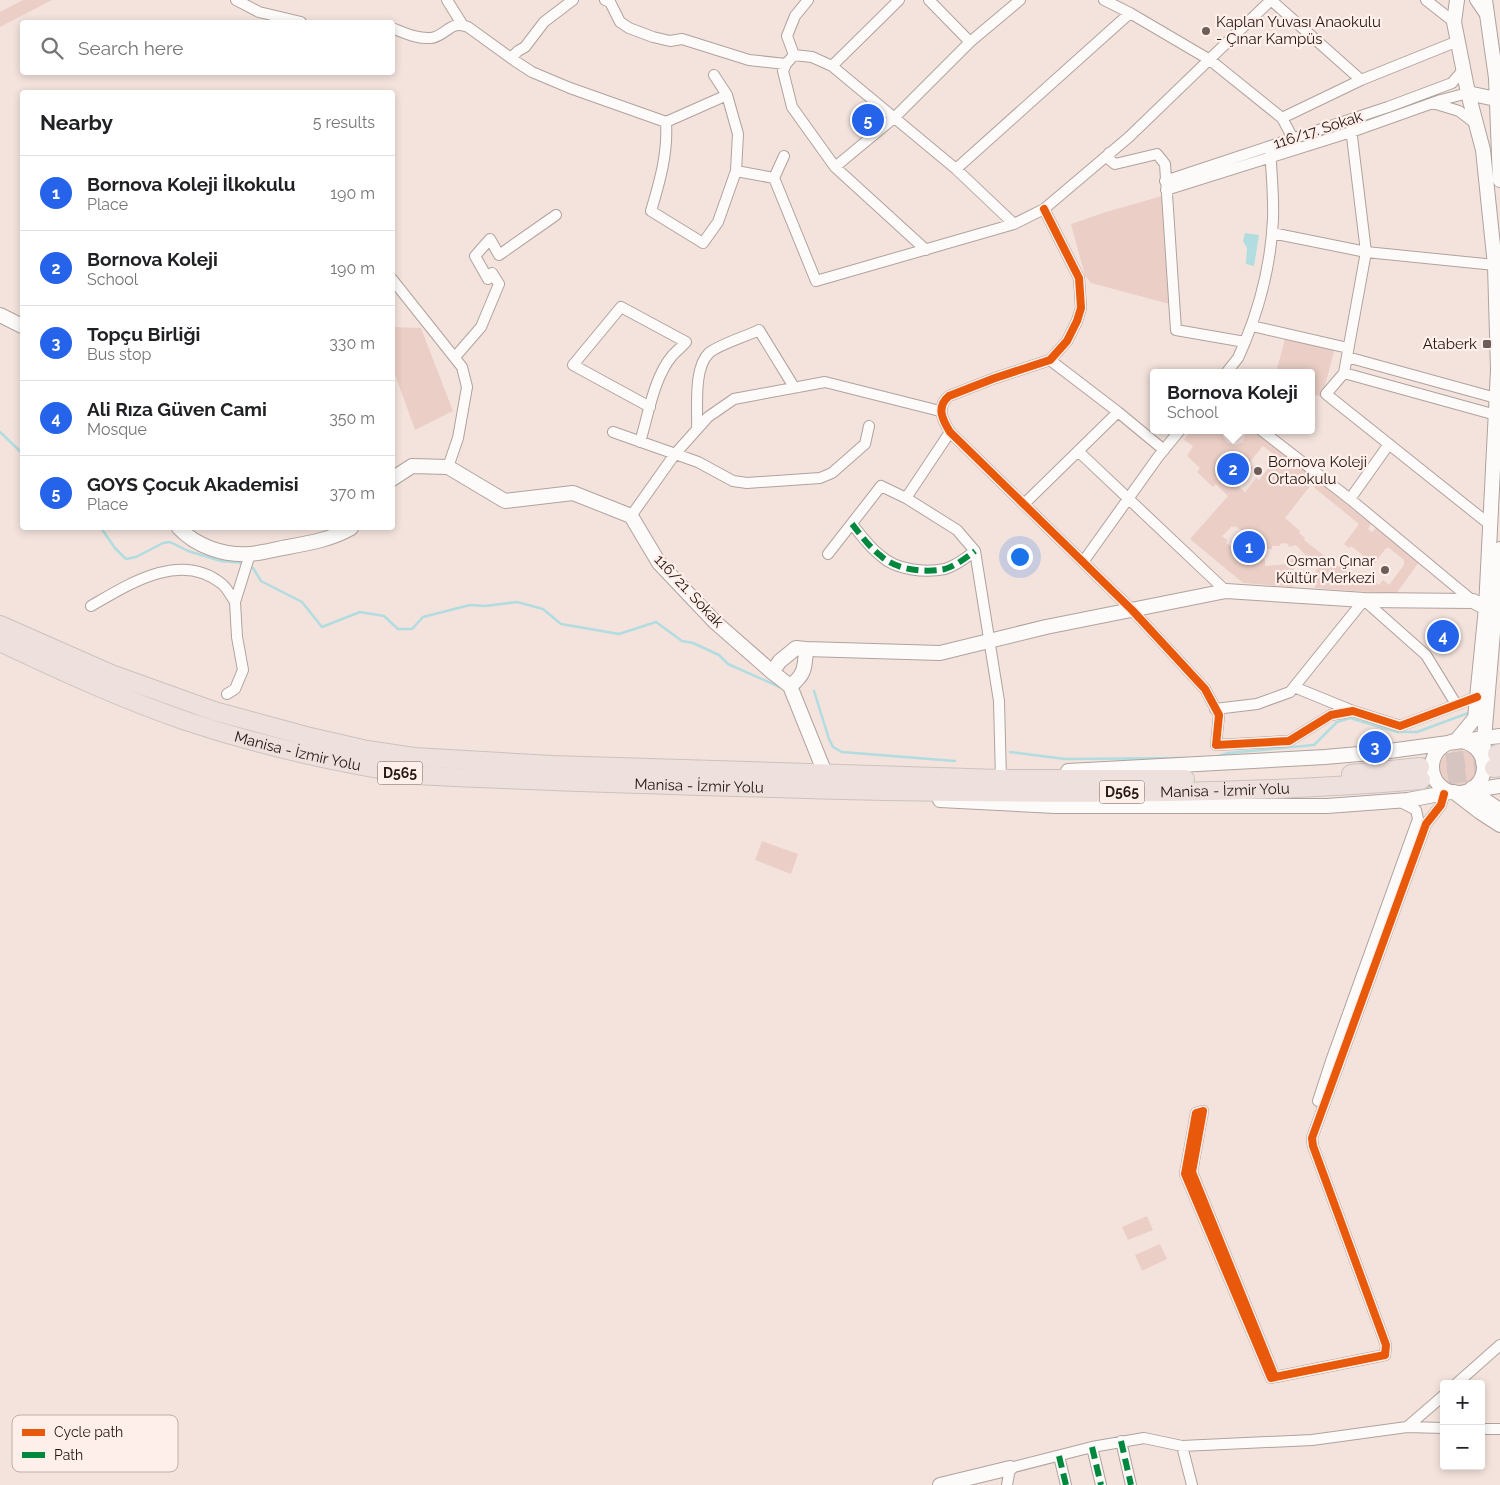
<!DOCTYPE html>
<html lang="en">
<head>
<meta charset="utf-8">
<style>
  :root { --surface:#fff; --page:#f6f6f6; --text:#202124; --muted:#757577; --line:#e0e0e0; --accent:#2563eb }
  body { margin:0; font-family:Raleway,sans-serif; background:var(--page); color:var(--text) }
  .controls { position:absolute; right:15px; bottom:15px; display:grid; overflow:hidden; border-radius:5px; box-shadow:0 2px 8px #0003 }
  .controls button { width:45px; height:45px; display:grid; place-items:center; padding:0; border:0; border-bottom:1px solid var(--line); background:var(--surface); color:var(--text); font:25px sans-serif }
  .you { position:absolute; left:1019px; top:556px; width:18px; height:18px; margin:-12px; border:4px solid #fff; border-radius:50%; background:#1a73e8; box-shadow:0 0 0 8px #1a73e833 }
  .badge { display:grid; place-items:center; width:32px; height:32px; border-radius:50%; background:var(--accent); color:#fff; font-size:16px; font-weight:700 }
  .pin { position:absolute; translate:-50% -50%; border:2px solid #fff; box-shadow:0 1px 5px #0006 }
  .popup { position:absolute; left:1150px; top:369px; width:165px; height:65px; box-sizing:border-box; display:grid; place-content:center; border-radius:5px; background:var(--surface); filter:drop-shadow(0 1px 4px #0005); font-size:16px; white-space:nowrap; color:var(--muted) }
  .popup b { font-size:19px; color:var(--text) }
  .popup::after { content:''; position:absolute; left:50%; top:100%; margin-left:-10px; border:10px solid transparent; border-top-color:var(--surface) }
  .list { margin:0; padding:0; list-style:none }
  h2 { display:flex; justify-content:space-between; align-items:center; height:65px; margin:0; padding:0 20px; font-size:21px }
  h2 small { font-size:16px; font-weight:400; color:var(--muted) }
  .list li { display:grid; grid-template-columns:32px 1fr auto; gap:15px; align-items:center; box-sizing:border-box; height:75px; padding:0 20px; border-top:1px solid var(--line) }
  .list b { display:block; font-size:19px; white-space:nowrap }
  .list p { margin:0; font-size:16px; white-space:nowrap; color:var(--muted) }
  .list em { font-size:16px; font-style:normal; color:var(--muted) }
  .icon { flex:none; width:28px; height:28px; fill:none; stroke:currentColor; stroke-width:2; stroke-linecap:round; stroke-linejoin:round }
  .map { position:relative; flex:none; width:1500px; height:1485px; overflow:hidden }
  .search { position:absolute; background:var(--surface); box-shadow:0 2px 8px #0003; left:20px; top:20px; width:375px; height:55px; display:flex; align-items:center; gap:12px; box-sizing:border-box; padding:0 18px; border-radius:5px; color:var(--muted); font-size:19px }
  .panel { position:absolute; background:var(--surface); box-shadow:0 2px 8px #0003; left:20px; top:90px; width:375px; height:440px; border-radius:5px }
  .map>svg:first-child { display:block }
</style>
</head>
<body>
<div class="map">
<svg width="1500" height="1485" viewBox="0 0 1500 1485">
  <rect width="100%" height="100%" fill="#f4e3dd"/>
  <path fill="#ebcfc6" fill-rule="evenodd" d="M23,0H52L0,27V12Z
    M1162,196L1173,305L1091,283L1085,276L1071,224L1106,212Z
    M393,327L421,328L453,411L415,430L393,369Z
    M1286,335L1335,348L1322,397L1312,394V373H1276Z
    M1191,430H1224L1223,436L1227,443L1236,445L1243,442L1246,433L1244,430H1255L1371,524L1368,529L1372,532L1376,528L1419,562L1396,594L1315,588L1316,570L1320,565L1314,560L1312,562L1296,545L1290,547L1286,543L1280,544V546H1272V549H1266L1263,548L1264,545L1258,541L1256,543L1254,541L1255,538L1251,534L1250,536L1235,526L1234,528L1232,526L1222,536L1227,540L1226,543L1255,560L1258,557L1259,559H1265V566L1289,564V559H1292V554H1294L1293,587L1243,583L1190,539L1228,496L1216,484L1213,487L1197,472L1200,468L1187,456L1193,446L1184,440ZM1263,446L1277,457L1259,480L1256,478L1245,492L1229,479L1239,467L1248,474L1253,468L1248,464ZM1311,485L1359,524L1344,544L1349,548L1351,546L1374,564L1386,548H1389L1404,560V565L1389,585L1383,580L1379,585L1365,575L1361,579L1342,564L1339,567L1304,540L1305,538L1299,533L1300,531L1285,518Z
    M1439 770a20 20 0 1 1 40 0a20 20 0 1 1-40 0Z
    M762,841L798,854L791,874L755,860Z
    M1147,1216L1153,1230L1128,1240L1122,1227Z
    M1160,1244L1167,1259L1142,1271L1135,1255Z"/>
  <path fill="#b1dce0" d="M1245,233L1259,235L1254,266L1246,264L1247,248L1243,241Z"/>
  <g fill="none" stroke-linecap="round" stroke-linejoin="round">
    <path stroke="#b1dce0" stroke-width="2.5" d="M0,432L22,453
      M101,528L115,548L126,559L136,557L163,543L170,542L188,551L221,561L244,563
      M249,566L253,568L261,581L302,602L322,627L360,612L384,616L398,629H412L423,617L470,605L485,606L517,602L543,609L561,624L619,634L656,622L682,641L693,643L719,655L728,664L782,688
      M814,691L829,739L833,747L842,752L955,761
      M1010,752L1065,759L1186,758
      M1216,757L1228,753L1314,745L1337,722L1350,718L1397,732H1417L1471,712"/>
    <path stroke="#d5c4bf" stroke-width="18" stroke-dasharray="18 9" stroke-linecap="butt" d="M1420,767L1497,754
      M1421,780L1494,768"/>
    <defs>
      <path id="street" d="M236,0L259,12L301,22
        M447,0L462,24
        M605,0L610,2L620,22L629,28L653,37L670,41L682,39L749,60L786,64
        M929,0L970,42
        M1104,0L1130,13L1210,60L1282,118L1296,144
        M1426,0L1454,22
        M1475,0L1486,16
        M392,28C405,33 417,39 431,38C446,36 451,19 468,27L515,61L532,72L570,88L666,122
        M794,55L787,36L795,16L808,0
        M511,58L518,51L525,47L544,22L573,0
        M832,66L899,0
        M714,75L727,95
        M727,95L738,134L736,171L718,222L703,243L651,211C660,181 668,153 666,122Z
        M1433,103L1459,111L1476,124
        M1282,118L1361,80
        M1350,120L1366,252L1344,373L1326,394L1489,524
        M1109,153L1110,160L1115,164L1157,154L1165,164L1176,330L1245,342C1261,303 1271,261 1273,219C1274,195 1271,170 1270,146
        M784,156L774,178L816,281L1014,224L1044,209L1129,137L1271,0L1361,80L1458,41
        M835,167L894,118L970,42L1020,0
        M956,169L1130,13
        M736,171L774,178
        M1165,181L1388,107L1452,83L1464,69
        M1166,190L1351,132L1441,100L1468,93
        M1044,209L1079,278L1081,308L1077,321L1067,341L1050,360L995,378L949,396C936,407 942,419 950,432L1132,610L1205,689L1219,715L1216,745L1289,741L1331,715L1353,711L1400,726L1477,697
        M1272,233L1366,252L1495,265
        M926,250L835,167L792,107L783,71L786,64L794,55L812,57L832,66L956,169L1014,224
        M392,279L462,367L467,387L458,438L448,467
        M1252,326L1348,348
        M455,357L481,327L499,284L492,273L488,279L475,256L490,239L499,255L556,215
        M1347,357L1496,398
        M1050,360L1118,412L1164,450
        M1226,373L1238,358L1245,342
        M1344,373L1496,415
        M697,429C698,409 693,368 709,353C718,345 747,336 759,330L794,387
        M1261,430L1350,499L1473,601
        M613,432L698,462L733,481L747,483L820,478L832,473L865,444L869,426
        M950,432L906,498L957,530L975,551L999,701L1001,779
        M640,442C648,416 654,377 672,356C676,351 682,347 686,342L621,307L573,365L650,407
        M1078,451L1226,591
        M1350,499L1389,444
        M1024,504L1118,412
        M631,516L675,454L708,417L734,399L825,382L940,411
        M852,524C861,535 869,547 881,556C896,570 925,573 945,569C955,566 966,558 975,551
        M828,554L881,486L906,498
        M1083,562L1158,457L1180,430
        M91,606C129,584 181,550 222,584C227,588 231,596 235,602
        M1294,687L1353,711
        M227,694L235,689L243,670L237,637L235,602L250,554
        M1215,709L1257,704L1290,692L1364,600L1426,655L1456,704
        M1318,1101L1331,1061L1418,819L1416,810L1399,801
        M1275,1377L1192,1172L1203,1111L1196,1113L1185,1174L1271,1378L1275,1377L1385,1355L1386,1345L1313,1146L1312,1138L1426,824L1441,805L1444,794
        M1456,1384L1500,1345
        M1407,1427L1444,1395
        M1481,1429H1500
        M1121,1441L1131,1485
        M1182,1446L1192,1485
        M1092,1447L1101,1485
        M1059,1456L1066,1485
        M1007,1485L1010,1468L1092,1447L1144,1438L1182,1446L1312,1440L1407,1427L1444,1428"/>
      <path id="secondary" d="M1485,0L1496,78L1500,180
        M1468,93L1500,100
        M0,315L22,326
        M392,479L412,466L448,467L505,501L573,493L631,516L659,563L715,622L772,672L790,686L825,773
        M179,528C196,546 224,556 250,554C262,553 276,549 288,547C310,543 332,539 351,528
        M772,672L780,661L796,648L806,649L940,653L1046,627L1226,591L1364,600L1473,601L1486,608L1495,617
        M790,686C805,675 805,667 806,649
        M1456,741L1475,718L1486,608L1498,370L1495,265L1483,150L1468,93L1454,22L1457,0
        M1432 767a26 26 0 1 1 52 0a26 26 0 1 1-52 0Z
        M1483,762L1484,739L1500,549
        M1068,771L1325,757L1382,752L1500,736
        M1472,788L1486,801L1500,810
        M1472,788L1481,789L1500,786
        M1454,792L1480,812L1500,825
        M940,800L1055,806H1327L1408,800L1450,792
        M940,1485L1010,1468"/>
      <g id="highway">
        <path d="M0,625L111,674L214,711L306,736L367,750L414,757L552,765L1001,779H1185"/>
        <path id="s1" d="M0,642C61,671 122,699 186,721C261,746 337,763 415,775C571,783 728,787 885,791C1063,794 1243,795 1421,780"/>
        <path d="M1497,754L1500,753"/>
        <path d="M1494,768L1500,767"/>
        <path d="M1351,774L1420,767"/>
      </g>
    </defs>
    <use href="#street" stroke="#b0a29d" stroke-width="12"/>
    <use href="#secondary" stroke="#b0a29d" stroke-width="16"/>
    <use href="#highway" stroke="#cbc2bf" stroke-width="20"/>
    <use href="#street" stroke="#fdfbfa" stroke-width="10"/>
    <use href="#secondary" stroke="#fdfbfa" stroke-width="14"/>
    <use href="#highway" stroke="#eee0dc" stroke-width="18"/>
    <path stroke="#00873e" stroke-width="6" stroke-dasharray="12 6" stroke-linecap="butt" d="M852,524C861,535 869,547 881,556C896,570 925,573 945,569C955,566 966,558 975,551
      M1121,1441L1131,1485
      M1092,1447L1101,1485
      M1059,1456L1066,1485"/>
    <defs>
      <path id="cycleway" d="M1044,209L1079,278L1081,308L1077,321L1067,341L1050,360L995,378L949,396C936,407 942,419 950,432L1132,610L1205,689L1219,715L1216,745L1289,741L1331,715L1353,711L1400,726L1477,697
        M1275,1377L1192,1172L1203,1111L1196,1113L1185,1174L1271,1378L1275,1377L1385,1355L1386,1345L1313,1146L1312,1138L1426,824L1441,805L1444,794"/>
    </defs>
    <use href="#cycleway" stroke="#ffefea" stroke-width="11"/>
    <use href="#cycleway" stroke="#e8590c" stroke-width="8"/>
  </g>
  <g fill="#6d5e59" stroke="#ffefea" stroke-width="2">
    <circle cx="1206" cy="31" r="5"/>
    <rect x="1482" y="339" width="10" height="10" rx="2.5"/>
    <circle cx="1258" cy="471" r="5"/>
    <circle cx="1385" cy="570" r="5"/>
  </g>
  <g text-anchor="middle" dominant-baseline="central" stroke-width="4.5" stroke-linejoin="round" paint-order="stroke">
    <g fill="#ffefea" stroke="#665753" stroke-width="1">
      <rect x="377.5" y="761.5" width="45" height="23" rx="4"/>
      <rect x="1099.5" y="780.5" width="45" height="23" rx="4"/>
    </g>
    <g font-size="14" font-weight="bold" fill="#241612">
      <text x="400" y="773">D565</text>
      <text x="1122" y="792">D565</text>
    </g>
    <g font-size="15" fill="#241612" stroke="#ffefea" text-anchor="start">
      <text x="1216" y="22">Kaplan Yuvası Anaokulu<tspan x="1216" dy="17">- Çınar Kampüs</tspan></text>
      <text x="1477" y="344" text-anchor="end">Ataberk</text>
      <text x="1268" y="462">Bornova Koleji<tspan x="1268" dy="17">Ortaokulu</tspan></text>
      <text x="1375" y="561" text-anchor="end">Osman Çınar<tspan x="1375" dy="17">Kültür Merkezi</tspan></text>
    </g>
    <g font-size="15" fill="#241612" stroke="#ffefea">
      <text transform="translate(1318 130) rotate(-18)">116/17. Sokak</text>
      <text transform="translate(689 591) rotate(47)">116/21. Sokak</text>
      <text stroke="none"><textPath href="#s1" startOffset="318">Manisa - İzmir Yolu</textPath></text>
      <text stroke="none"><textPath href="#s1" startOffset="722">Manisa - İzmir Yolu</textPath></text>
      <text stroke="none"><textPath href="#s1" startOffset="1248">Manisa - İzmir Yolu</textPath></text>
    </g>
  </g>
  <rect x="12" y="1415" width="166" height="57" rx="8" fill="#ffefea" stroke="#bdaea9" stroke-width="1"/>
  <rect x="22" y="1429" width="23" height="7" fill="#e8590c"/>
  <rect x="22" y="1452" width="23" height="6" fill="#00873e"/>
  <g font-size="14" fill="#241612">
    <text x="54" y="1437">Cycle path</text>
    <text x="54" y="1460">Path</text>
  </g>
</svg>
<div class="controls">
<button>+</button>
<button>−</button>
</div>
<div class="you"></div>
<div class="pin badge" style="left:1249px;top:547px">1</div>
<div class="pin badge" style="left:1233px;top:469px">2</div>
<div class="popup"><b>Bornova Koleji</b>School</div>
<div class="pin badge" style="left:1375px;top:747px">3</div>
<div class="pin badge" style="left:1443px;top:636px">4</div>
<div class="pin badge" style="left:868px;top:120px">5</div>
<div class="search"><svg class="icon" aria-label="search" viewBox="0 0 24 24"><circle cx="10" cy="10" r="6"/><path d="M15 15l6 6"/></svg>Search here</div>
<section class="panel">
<h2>Nearby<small>5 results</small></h2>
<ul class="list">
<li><span class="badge">1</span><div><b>Bornova Koleji İlkokulu</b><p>Place</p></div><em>190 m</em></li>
<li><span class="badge">2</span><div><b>Bornova Koleji</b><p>School</p></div><em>190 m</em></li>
<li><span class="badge">3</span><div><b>Topçu Birliği</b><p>Bus stop</p></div><em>330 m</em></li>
<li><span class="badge">4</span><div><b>Ali Rıza Güven Cami</b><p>Mosque</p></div><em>350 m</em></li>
<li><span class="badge">5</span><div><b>GOYS Çocuk Akademisi</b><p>Place</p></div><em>370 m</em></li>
</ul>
</section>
</div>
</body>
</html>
